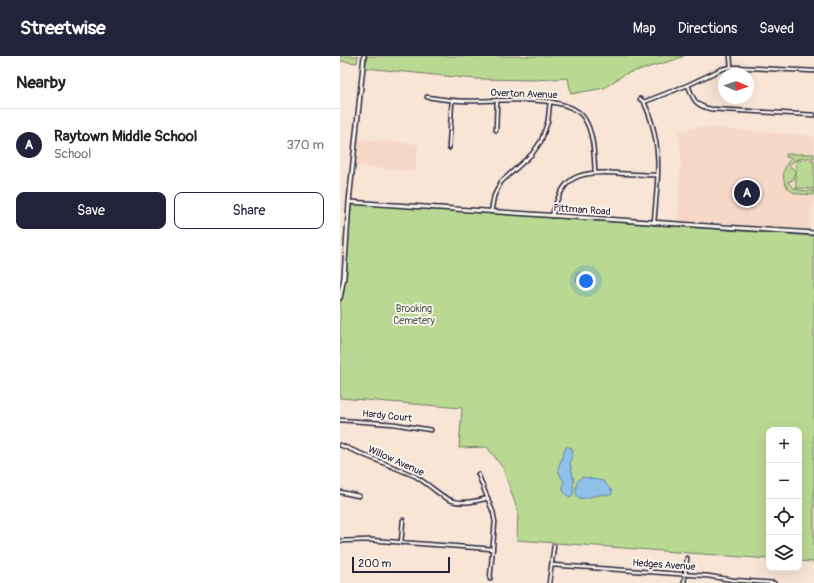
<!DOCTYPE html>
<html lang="en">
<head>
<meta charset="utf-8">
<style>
  :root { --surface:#fff; --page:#f6f6f6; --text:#222; --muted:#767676; --line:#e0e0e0; --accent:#22223b }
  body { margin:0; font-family:Pangolin,sans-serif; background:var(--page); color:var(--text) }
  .controls { position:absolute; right:12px; bottom:12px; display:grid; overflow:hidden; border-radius:8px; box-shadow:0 4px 16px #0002 }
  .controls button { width:36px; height:36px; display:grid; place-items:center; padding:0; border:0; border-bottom:1px solid var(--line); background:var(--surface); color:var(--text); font:20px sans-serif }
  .compass { position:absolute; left:378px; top:12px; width:36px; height:36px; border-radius:50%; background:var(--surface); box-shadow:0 4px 16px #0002; rotate:92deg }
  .scale { position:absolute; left:12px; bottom:10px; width:98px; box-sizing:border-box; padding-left:4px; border:2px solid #22223b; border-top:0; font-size:11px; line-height:14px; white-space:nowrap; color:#22223b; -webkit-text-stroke:3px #fbf7ec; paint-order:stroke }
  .you { position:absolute; left:246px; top:225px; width:14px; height:14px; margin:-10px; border:3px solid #fff; border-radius:50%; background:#1a73e8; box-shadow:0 0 0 6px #1a73e833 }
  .badge { display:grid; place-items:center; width:26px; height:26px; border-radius:50%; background:var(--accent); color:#fff; font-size:13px; font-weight:700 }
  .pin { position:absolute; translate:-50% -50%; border:2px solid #fff; box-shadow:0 1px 4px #0006 }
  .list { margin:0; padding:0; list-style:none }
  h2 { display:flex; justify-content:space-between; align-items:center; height:52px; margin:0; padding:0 16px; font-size:17px }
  h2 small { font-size:13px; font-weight:400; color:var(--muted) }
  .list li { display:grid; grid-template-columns:26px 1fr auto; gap:12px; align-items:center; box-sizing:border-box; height:72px; padding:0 16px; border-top:1px solid var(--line) }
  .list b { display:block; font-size:15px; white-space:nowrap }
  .list p { margin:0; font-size:13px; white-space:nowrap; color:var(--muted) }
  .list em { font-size:13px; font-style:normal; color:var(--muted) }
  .actions { display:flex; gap:8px; padding:12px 16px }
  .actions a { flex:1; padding:9px 0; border:1px solid var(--accent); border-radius:8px; text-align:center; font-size:14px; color:var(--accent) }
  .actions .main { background:var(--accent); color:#fff }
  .icon { flex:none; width:22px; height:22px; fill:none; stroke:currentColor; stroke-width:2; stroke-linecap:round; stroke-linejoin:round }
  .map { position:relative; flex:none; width:474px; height:527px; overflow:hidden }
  header { display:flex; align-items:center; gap:24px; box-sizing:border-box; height:56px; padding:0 20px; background:var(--accent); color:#fff }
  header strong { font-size:19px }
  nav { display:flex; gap:22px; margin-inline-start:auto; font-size:14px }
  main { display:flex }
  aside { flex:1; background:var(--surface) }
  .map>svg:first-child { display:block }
</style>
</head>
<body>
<header>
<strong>Streetwise</strong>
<nav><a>Map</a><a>Directions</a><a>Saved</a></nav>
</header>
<main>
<aside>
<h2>Nearby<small></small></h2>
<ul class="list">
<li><span class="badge">A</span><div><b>Raytown Middle School</b><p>School</p></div><em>370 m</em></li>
</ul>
<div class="actions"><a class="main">Save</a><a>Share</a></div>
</aside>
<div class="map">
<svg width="474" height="527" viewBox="0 0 474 527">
  <rect width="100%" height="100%" fill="#f8e5d6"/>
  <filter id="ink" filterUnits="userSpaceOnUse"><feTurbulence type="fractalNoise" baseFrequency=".025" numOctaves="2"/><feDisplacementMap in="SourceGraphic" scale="8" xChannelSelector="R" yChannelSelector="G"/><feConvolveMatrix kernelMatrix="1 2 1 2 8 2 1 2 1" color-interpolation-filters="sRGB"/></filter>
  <g filter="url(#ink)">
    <path fill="#f6d8c7" d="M359,71L474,80V151H471L469,175L465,173L352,165L337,167L341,100L339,75Z
      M18,83L78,88L75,115L16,110Z"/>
    <path fill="#b9d992" stroke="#6e7e66" d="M0,0H18L17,7L0,5Z
      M27,0H344L334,4L285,18L264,32L231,38L228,22L195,24L136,23L25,12Z
      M446,98H474V102C464,102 455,101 449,110L455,114L454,123L448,126C454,136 464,135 474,135V139C468,138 461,139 455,137C439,130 441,111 452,102L446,101Z
      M456,104L474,105V133L456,132Z
      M14,148L474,180V506L459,505V374H429V503L177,484L178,456L163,412L147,391L119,392L122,352L0,342V249L4,236L11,151Z"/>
    <path fill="#8fc1eb" stroke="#6381a5" d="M238,217H240L245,223L243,228H239L236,225L237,218Z
      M226,391H231L233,395L230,407L234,425L233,429V438L231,441C223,439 221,432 224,425L220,419L218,412Z
      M243,421L263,425L272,435V437L271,439C267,439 262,438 258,439C249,440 234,450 236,431C237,426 238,423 243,421Z"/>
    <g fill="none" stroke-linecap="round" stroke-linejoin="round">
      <defs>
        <path id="minor" d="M390,0L391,11
          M348,29C353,43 355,50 371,53L474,59
          M87,41C100,43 113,45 126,45C156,46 227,36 244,62C254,77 254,99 255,116
          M300,43L304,46
          M304,46L348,29L382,13L391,11L474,15
          M304,46C309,57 313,69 315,81C321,109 316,139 314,167
          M156,74L157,45
          M109,92L112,44
          M151,156L154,140L161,126L192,98L201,85L208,65L210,45
          M212,160C222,121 236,115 274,117C289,118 303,119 317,119
          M0,364L54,368L91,374
          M0,389L75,420C107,440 106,454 148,442
          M138,418L153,456L155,466L150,523
          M0,436L19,440
          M0,485L29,484L153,493
          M61,487L63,464
          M212,509L368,520L393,524L434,527
          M209,527L214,490
          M344,527L347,502"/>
        <path id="tertiary" d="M9,146L474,177
          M0,242L4,221L9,146L24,0"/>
      </defs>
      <use href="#minor" stroke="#22223b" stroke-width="5.5"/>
      <use href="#tertiary" stroke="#22223b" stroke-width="6"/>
      <use href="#minor" stroke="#fbf7ec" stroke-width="2.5"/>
      <use href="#tertiary" stroke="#fbf7ec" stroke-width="3"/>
    </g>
  </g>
  <g text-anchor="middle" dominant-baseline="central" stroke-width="3.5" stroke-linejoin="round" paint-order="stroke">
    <g font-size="10" fill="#22223b" stroke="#fbf7ec">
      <text transform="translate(184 38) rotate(2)">Overton Avenue</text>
      <text transform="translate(242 154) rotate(4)">Pittman Road</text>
      <text transform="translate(47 360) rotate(6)">Hardy Court</text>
      <text transform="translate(56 405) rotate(24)">Willow Avenue</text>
      <text transform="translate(324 509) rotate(4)">Hedges Avenue</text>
    </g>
    <g font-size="10" fill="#4f5955" stroke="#fbf7ec">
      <text x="74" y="253">Brooking<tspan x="74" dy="12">Cemetery</tspan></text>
    </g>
  </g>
</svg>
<div class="controls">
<button>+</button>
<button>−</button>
<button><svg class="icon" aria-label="locate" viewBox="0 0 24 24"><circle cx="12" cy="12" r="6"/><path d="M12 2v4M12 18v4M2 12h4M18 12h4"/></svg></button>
<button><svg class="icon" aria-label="layers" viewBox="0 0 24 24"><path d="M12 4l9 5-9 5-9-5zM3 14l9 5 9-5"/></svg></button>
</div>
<svg class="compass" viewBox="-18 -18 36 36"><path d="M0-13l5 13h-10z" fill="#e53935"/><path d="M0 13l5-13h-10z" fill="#767676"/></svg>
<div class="scale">200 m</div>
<div class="you"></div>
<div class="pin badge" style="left:407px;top:137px">A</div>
</div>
</main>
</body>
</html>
